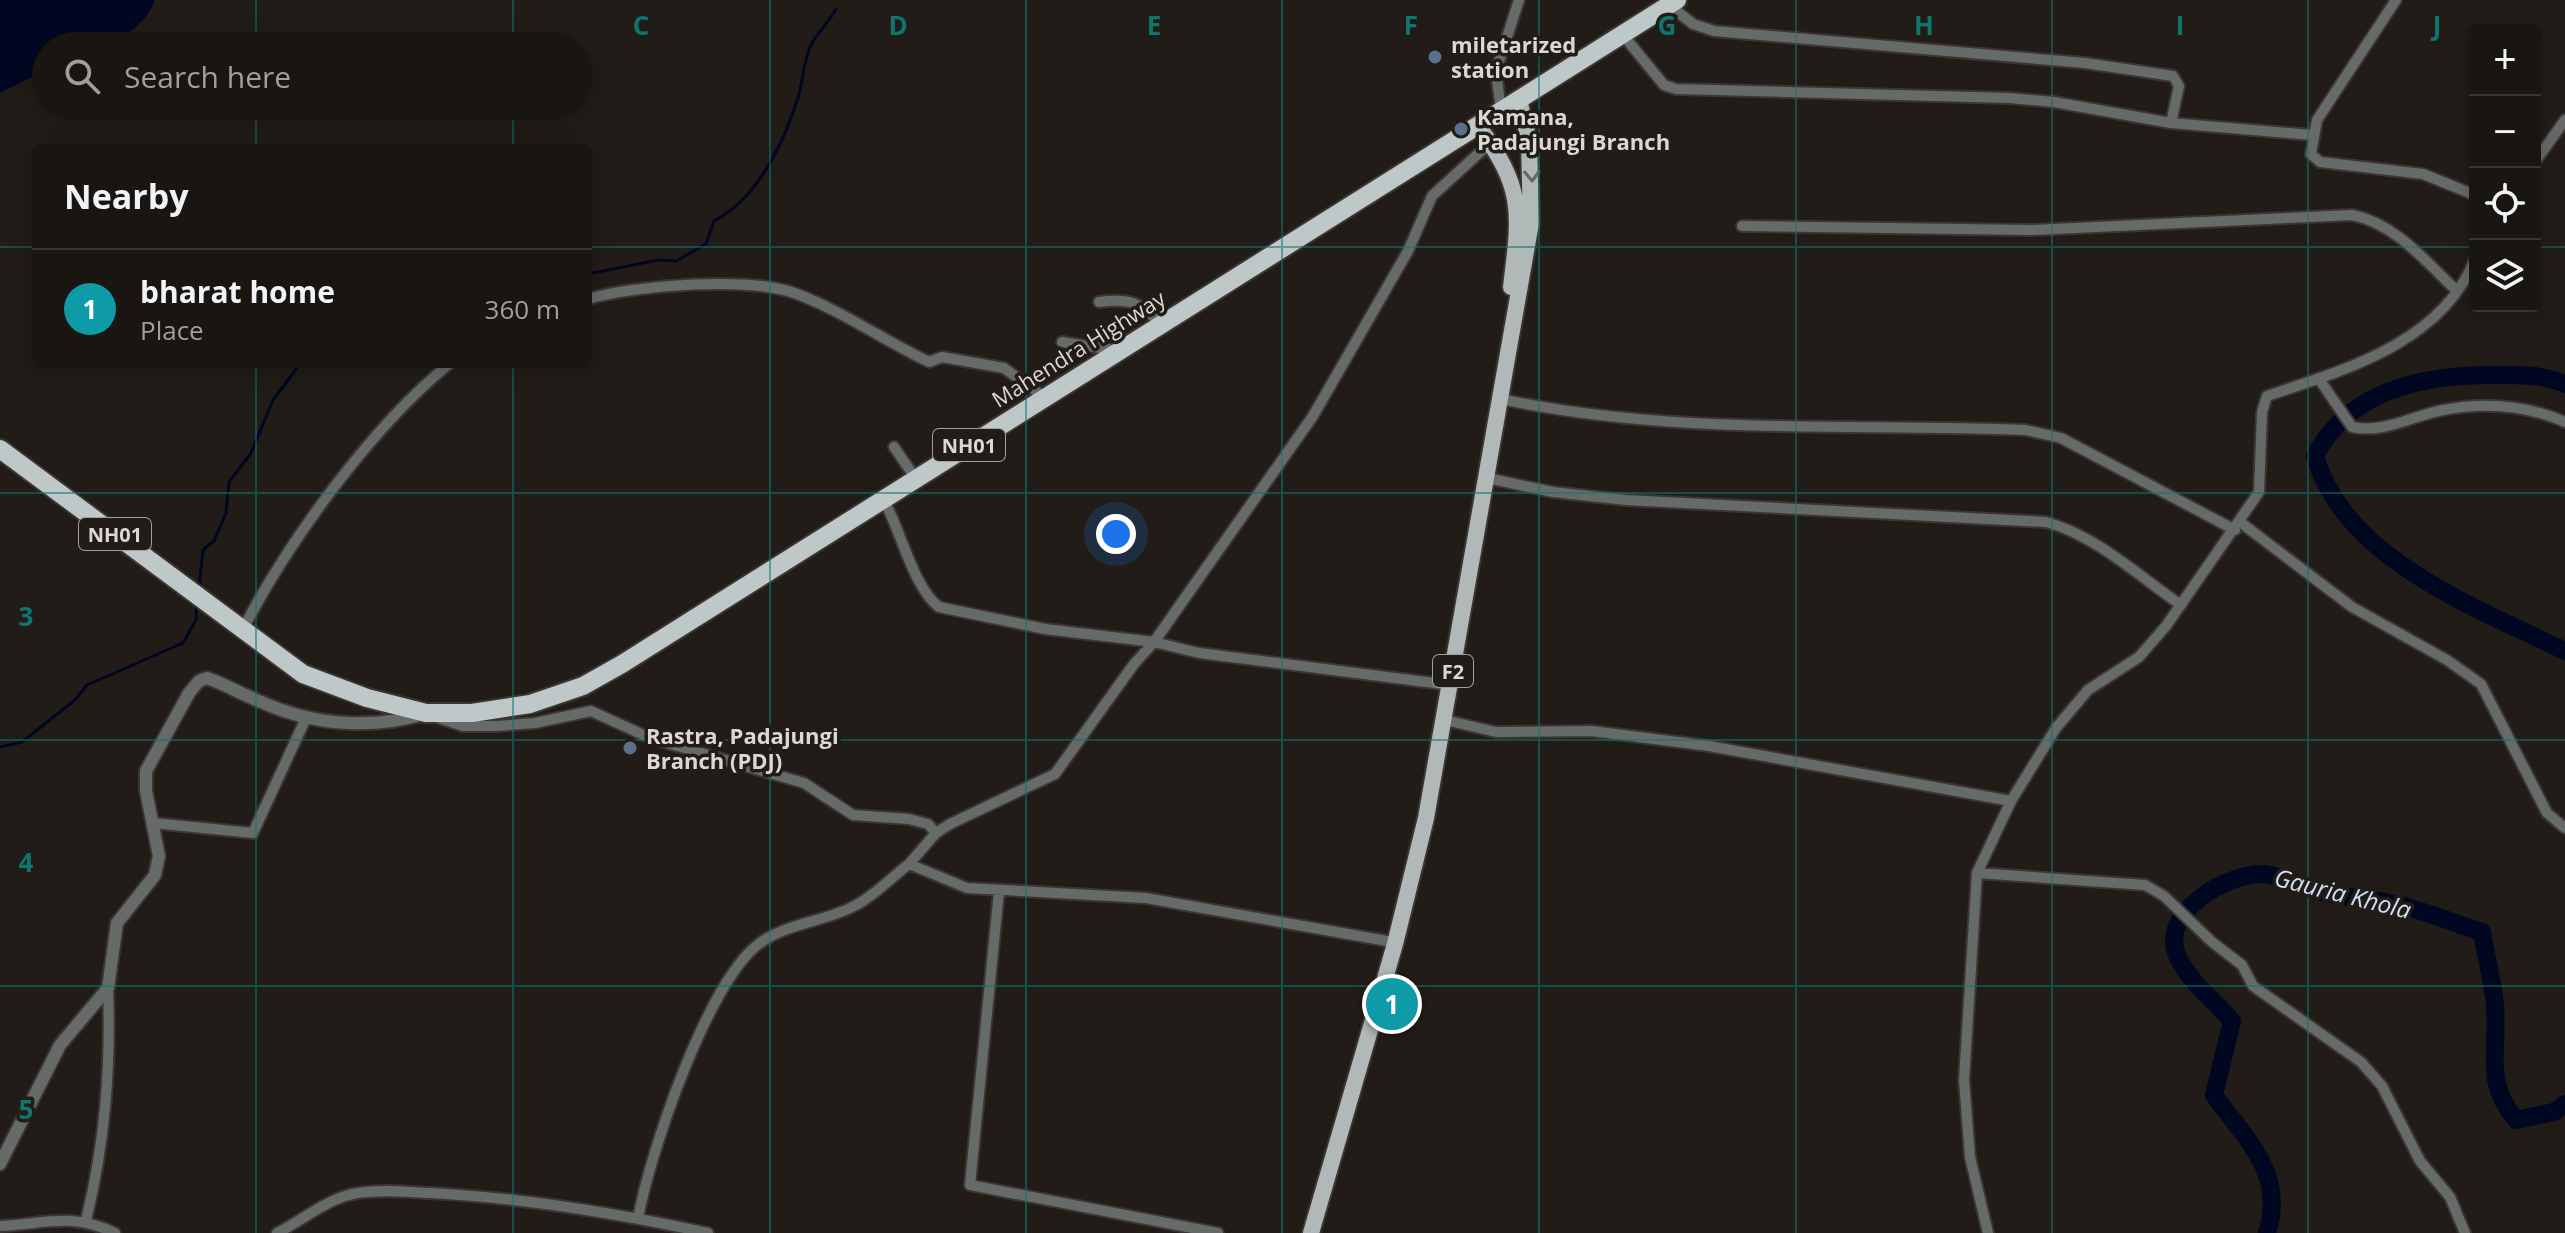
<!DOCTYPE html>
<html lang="en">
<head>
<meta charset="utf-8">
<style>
  :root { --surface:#191511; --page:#26221f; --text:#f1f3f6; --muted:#9f9f9f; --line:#373431; --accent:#0f766e }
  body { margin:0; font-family:"Open Sans",sans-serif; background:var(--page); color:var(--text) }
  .controls { position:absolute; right:24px; top:24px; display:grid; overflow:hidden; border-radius:8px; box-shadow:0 4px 20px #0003 }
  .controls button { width:72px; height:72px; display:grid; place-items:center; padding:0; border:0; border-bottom:2px solid var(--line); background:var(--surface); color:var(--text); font:40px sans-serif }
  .you { position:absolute; left:1116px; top:534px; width:28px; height:28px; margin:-20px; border:6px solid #fff; border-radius:50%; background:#1a73e8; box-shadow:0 0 0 12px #1a73e833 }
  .badge { display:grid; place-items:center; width:52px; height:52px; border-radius:50%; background:var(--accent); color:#fff; font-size:26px; font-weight:700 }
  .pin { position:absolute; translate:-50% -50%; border:4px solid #fff; box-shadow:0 2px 8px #0006 }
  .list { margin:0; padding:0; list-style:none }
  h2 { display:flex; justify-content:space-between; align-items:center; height:104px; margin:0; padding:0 32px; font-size:34px }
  h2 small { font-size:26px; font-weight:400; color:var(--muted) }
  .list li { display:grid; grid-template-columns:52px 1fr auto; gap:24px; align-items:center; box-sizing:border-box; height:120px; padding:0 32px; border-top:2px solid var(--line) }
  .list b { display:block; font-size:30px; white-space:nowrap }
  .list p { margin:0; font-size:26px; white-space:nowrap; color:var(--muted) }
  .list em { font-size:26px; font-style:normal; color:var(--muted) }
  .icon { flex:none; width:44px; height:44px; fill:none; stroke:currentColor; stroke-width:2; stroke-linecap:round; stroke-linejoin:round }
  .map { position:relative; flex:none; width:2565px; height:1233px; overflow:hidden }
  .search { position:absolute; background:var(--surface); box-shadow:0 4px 20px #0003; left:32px; top:32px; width:560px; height:88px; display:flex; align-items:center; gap:20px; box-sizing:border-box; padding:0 28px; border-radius:44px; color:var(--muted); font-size:30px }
  .panel { position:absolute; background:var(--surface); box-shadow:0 4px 20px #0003; left:32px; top:144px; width:560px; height:224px; border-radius:8px }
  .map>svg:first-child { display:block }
</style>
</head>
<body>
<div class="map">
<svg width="2565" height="1233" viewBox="0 0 2565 1233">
  <rect width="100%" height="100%" fill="#211c17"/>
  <path fill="#000721" d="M0,0H155C136,47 89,46 46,46V70L0,93Z"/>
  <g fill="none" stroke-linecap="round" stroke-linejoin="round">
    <path stroke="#000721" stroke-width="3" d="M588,274L658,260L676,261L706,244L714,221C759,197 785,141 799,94C803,79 804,59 811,45C817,33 829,22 836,9
      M199,587L203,550L214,541L226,513L229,482L251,453L273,400L300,364
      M0,747L22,742L75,700L87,685L183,643L196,620L197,602"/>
    <path stroke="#000721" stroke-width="18" d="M2565,384C2540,373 2512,375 2485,375C2418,376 2348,392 2315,456C2344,559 2477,608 2565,651
      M2267,1233C2286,1173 2246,1140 2214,1095L2232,1021C2214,1001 2187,979 2177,955C2159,912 2228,873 2263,874C2282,875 2303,888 2321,892C2345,898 2370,898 2394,904C2424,910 2453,923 2482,932C2486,957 2493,982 2495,1006C2499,1053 2483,1080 2516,1120L2554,1112L2565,1104"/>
    <defs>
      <path id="minor" d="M2396,0L2317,120L2311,154L2320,162L2423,174L2475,195
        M1669,5L1693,24L1714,31L2085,63L2173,76L2179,86L2171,123
        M1623,35L1664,85L1676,89L2009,98L2054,102L2171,123L2312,135
        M1501,111L1496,71L1519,0
        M2535,162L2565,120
        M1742,226L2032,230L2352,215C2395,223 2426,262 2457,291
        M588,299C636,285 750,276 797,294C842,311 885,341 929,362L942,357L1004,368L1044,397
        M1099,302C1129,298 1142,302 1161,325
        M1062,342L1119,351
        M2319,379L2352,427C2383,434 2412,416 2443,410C2485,402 2526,405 2565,422
        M1501,399C1673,436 1851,423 2026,430L2061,438L2235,530
        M894,447L916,479
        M1487,478L1553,492L1626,500L2046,522C2095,535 2140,577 2181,605
        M883,499C900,527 913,588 939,607L1045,629L1154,642L1134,664L1055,774L950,824L936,833L909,864L967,888L1146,898L1387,941
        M2240,522L2352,607L2447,660L2481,684L2547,813L2565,828
        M243,629C289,540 372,427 449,364
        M1442,684L1199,653L1154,642L1313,416L1408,251L1432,196L1490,143
        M439,718L463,726H496L535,723L591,711L650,738L804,783L853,815L909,819L928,824L936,833
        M1445,720L1496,732L1592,731L1709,746L2011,801
        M153,823L253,833L306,718
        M1977,873L2145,885L2164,896L2212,942L2242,965L2253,986L2361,1062L2382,1086L2420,1161L2450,1197L2465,1233
        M999,891L970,1185L1218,1233
        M638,1219C649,1155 708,980 760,943C789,922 826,922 856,905C875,895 892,877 909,864
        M86,1221C105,1141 111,1070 108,988
        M0,1226C45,1224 71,1212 115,1233
        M277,1233C303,1220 329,1197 358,1193C382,1189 407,1192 431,1193C525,1198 616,1213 708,1233
        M1988,1233L1970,1157L1964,1080L1977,873L2011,801L2056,728L2088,690L2139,657L2166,626L2259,492L2262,412L2267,396C2344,370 2442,343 2475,259"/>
      <path id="tertiary" d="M0,1164L60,1045L108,988L117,923L155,875L159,856L146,791V771L189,693L199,681L207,678C225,684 241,694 259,701C311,725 369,730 424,714"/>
      <path id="primary" d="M1478,126C1525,189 1520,213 1511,287
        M1311,1233L1395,944L1426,818L1531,223L1529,140L1519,100"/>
      <path id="trunk" d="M0,449L303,674L367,698L426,713H472L530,704L583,686L622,664L1677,0"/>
    </defs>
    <use href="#minor" stroke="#3b3631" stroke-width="14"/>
    <use href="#tertiary" stroke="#3b3631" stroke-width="16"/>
    <use href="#primary" stroke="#3b3631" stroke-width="20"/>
    <use href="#trunk" stroke="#3b3631" stroke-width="22"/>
    <use href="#minor" stroke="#666a69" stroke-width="10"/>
    <use href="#tertiary" stroke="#666a69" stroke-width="12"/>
    <use href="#primary" stroke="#b0b9b8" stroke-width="16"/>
    <use href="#trunk" stroke="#bfc8c8" stroke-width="18"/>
  </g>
  <defs><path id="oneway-chevron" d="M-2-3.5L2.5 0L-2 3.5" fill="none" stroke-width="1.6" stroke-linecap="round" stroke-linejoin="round" transform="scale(2)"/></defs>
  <use stroke="#686a68" href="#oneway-chevron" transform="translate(1532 176) rotate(88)"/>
  <path fill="none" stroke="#0f766e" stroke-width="2" stroke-opacity="0.55" d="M256,0V46M513,0V46M770,0V1233M1026,0V1233M1282,0V1233M1539,0V1233M1796,0V1233M2052,0V1233M2308,0V1233M256,106V148M513,106V148M0,247H36M588,247H2475M2535,247H2565M256,364V1233M513,364V1233M0,493H2565M0,740H2565M0,986H2565"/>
  <g fill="#5c6f8a" stroke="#211c17" stroke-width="3">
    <circle cx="1435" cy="57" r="8"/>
    <circle cx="1461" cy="129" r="8"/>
    <circle cx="630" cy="748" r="8"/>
  </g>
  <g text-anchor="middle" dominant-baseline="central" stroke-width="7" stroke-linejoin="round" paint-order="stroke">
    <g fill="#211c17" stroke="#a39f9b" stroke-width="2">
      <rect x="933" y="429" width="72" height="32" rx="6"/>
      <rect x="79" y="518" width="72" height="32" rx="6"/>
      <rect x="1433" y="655" width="40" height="32" rx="6"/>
    </g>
    <g font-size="20" font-weight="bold" fill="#dbd7d4">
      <text x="969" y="445">NH01</text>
      <text x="115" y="534">NH01</text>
      <text x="1453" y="671">F2</text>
    </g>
    <g font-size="22" font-weight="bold" fill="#dbd7d4" stroke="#211c17" text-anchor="start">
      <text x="1451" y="44">miletarized<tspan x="1451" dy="25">station</tspan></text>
      <text x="1477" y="116">Kamana,<tspan x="1477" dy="25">Padajungi Branch</tspan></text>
      <text x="646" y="735">Rastra, Padajungi<tspan x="646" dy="25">Branch (PDJ)</tspan></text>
    </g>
    <g font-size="22" fill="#dbd7d4" stroke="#211c17">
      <text transform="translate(1078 348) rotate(-32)">Mahendra Highway</text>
    </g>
    <g font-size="24" font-style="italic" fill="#d1e0f7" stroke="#211c17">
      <text transform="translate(2343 893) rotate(14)">Gauria Khola</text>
    </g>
  </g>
  <g font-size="26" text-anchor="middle" font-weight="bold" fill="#0f766e" stroke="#211c17" stroke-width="7" stroke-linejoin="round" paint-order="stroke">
    <text x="641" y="35">C</text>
    <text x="898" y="35">D</text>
    <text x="1154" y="35">E</text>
    <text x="1411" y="35">F</text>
    <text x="1667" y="35">G</text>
    <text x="1924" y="35">H</text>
    <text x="2180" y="35">I</text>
    <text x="2437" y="35">J</text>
    <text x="26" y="626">3</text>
    <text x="26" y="872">4</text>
    <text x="26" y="1119">5</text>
  </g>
</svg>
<div class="controls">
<button>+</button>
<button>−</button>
<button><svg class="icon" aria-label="locate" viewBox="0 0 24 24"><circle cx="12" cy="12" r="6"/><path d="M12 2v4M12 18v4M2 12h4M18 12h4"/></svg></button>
<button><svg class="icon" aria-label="layers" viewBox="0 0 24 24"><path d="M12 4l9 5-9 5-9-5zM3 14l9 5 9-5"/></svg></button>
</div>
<div class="you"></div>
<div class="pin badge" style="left:1392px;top:1004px;background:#0f9aa8">1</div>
<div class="search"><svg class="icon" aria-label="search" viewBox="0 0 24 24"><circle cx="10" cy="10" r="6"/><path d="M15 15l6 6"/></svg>Search here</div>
<section class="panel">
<h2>Nearby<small></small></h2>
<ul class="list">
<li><span class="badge" style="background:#0f9aa8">1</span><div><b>bharat home</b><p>Place</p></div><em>360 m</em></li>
</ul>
</section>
</div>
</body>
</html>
